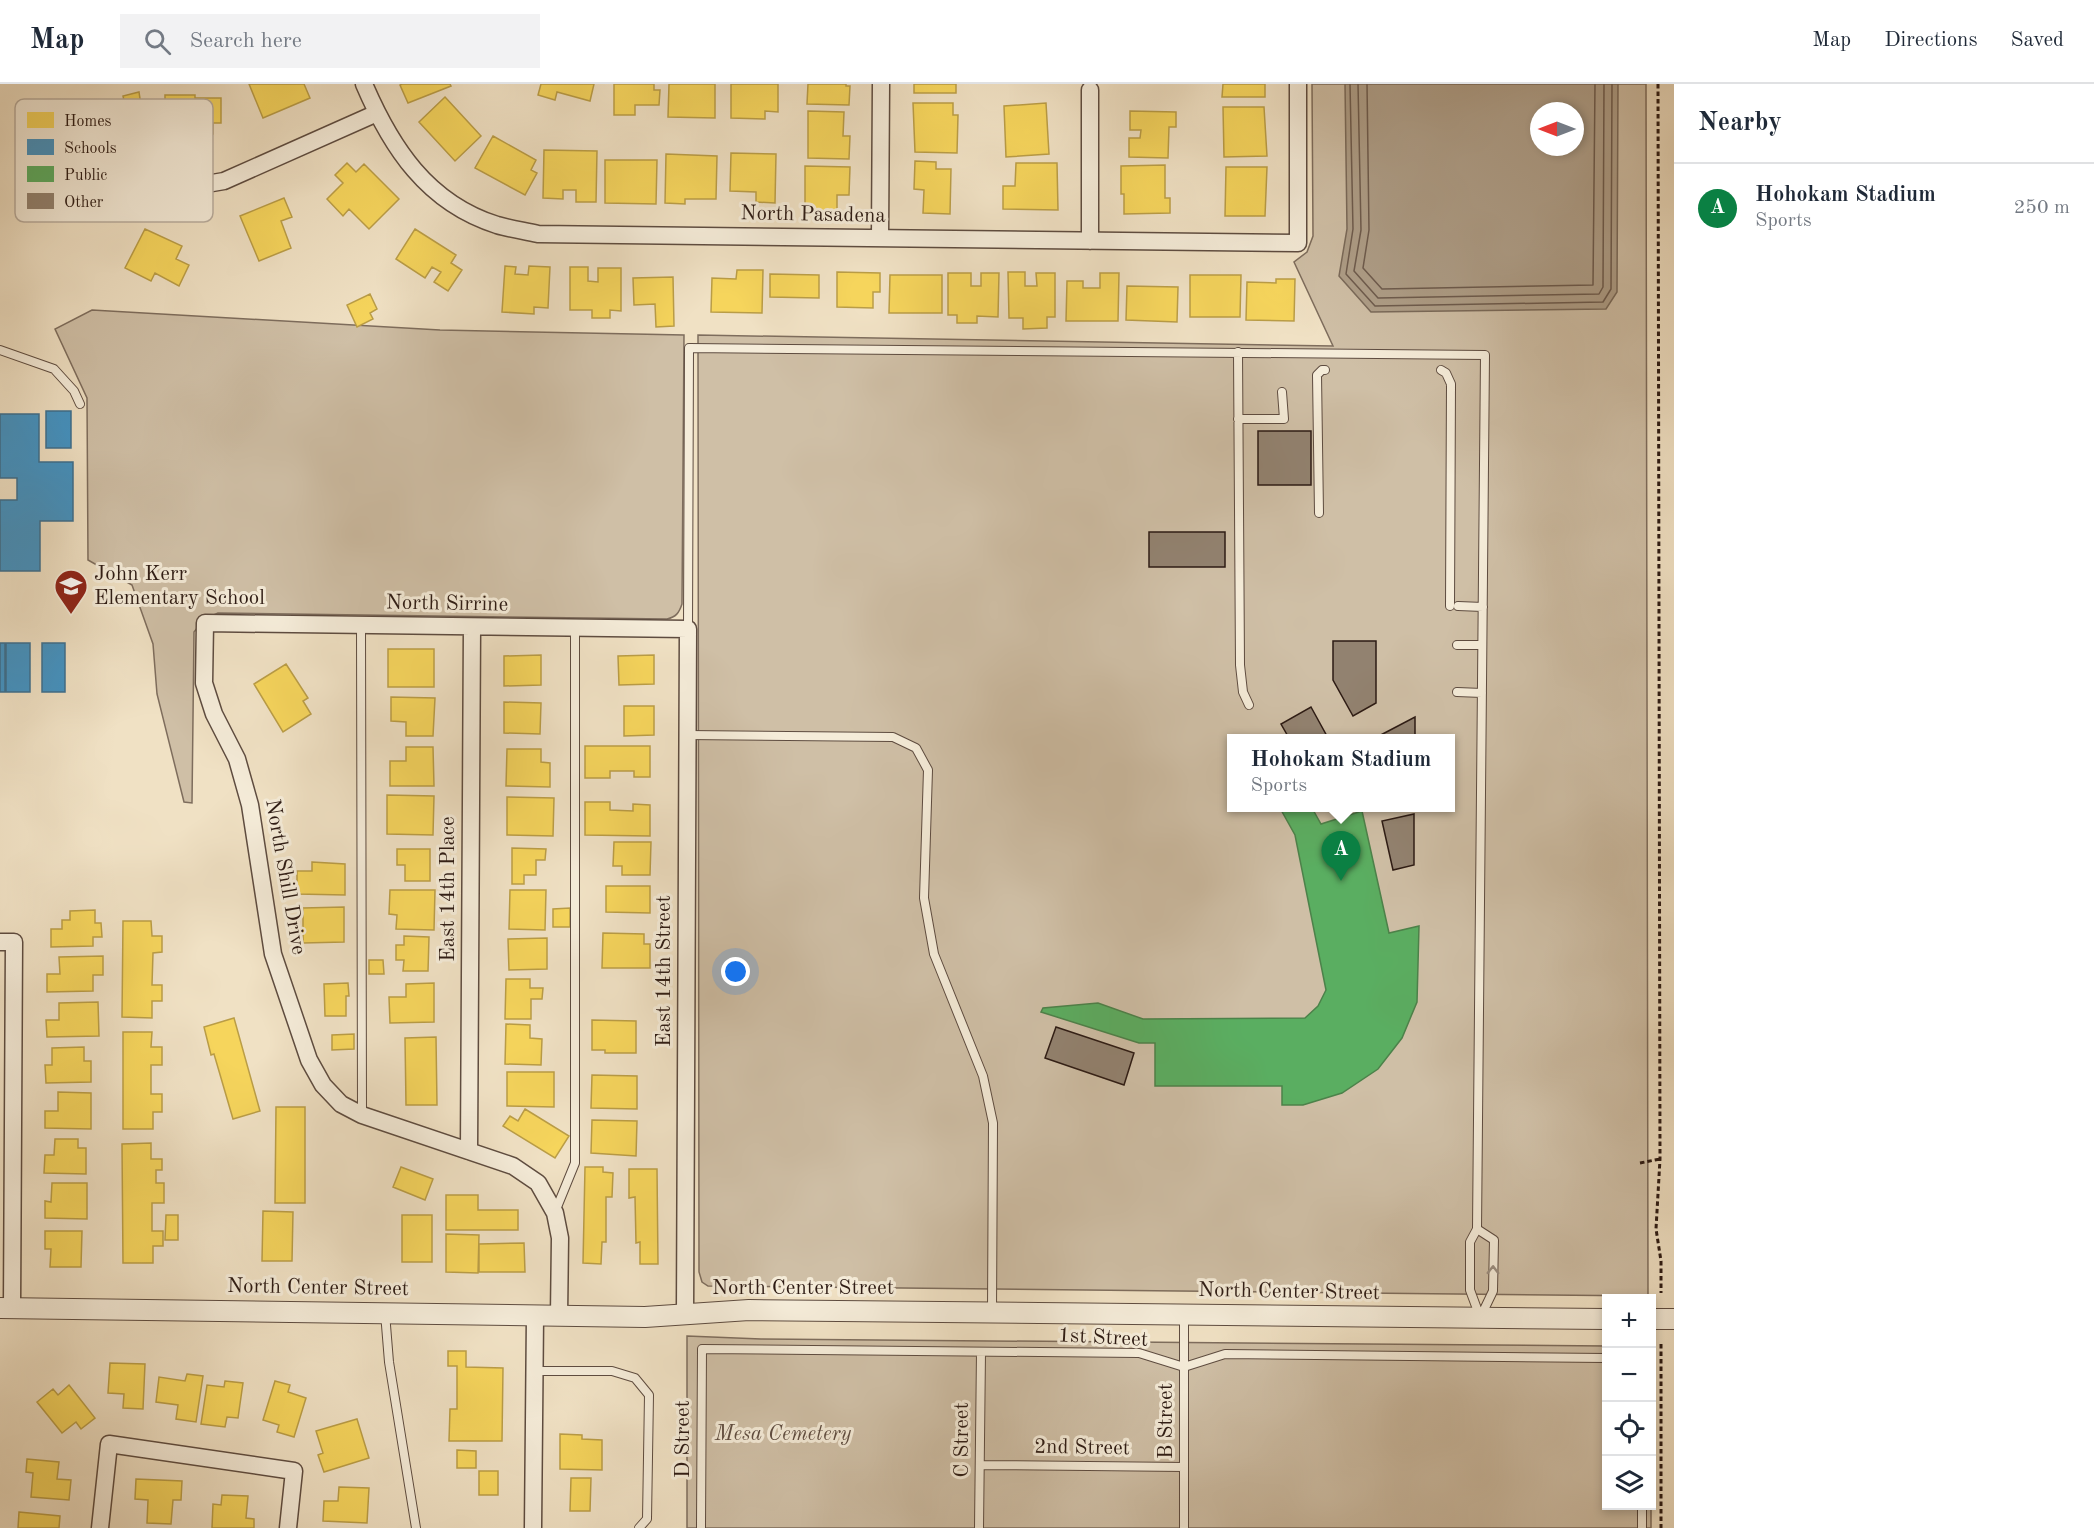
<!DOCTYPE html>
<html lang="en">
<head>
<meta charset="utf-8">
<style>
  :root { --surface:#fff; --page:#f2f2f3; --text:#1f2937; --muted:#747a83; --line:#e0e1e3; --accent:#0b8043 }
  body { margin:0; font-family:"Old Standard TT",serif; background:var(--page); color:var(--text) }
  .controls { position:absolute; right:18px; bottom:18px; display:grid; overflow:hidden; border-radius:0px; box-shadow:0 3px 9px #0003 }
  .controls button { width:54px; height:54px; display:grid; place-items:center; padding:0; border:0; border-bottom:2px solid var(--line); background:var(--surface); color:var(--text); font:30px sans-serif }
  .compass { position:absolute; left:1530px; top:18px; width:54px; height:54px; border-radius:50%; background:var(--surface); box-shadow:0 3px 9px #0003; rotate:270deg }
  .you { position:absolute; left:736px; top:888px; width:21px; height:21px; margin:-15px; border:4px solid #fff; border-radius:50%; background:#1a73e8; box-shadow:0 0 0 9px #1a73e833 }
  .badge { display:grid; place-items:center; width:39px; height:39px; border-radius:50%; background:var(--accent); color:#fff; font-size:20px; font-weight:700 }
  .pin { position:absolute; translate:-50% -50px; filter:drop-shadow(0 2px 3px #0008) }
  .pin::after { content:''; position:absolute; top:32px; width:21px; height:18px; background:inherit; clip-path:polygon(0 0,100% 0,50% 100%) }
  .popup { position:absolute; left:1227px; top:650px; width:228px; height:78px; box-sizing:border-box; display:grid; place-content:center; border-radius:0px; background:var(--surface); filter:drop-shadow(0 2px 4px #0005); font-size:20px; white-space:nowrap; color:var(--muted) }
  .popup b { font-size:22px; color:var(--text) }
  .popup::after { content:''; position:absolute; left:50%; top:100%; margin-left:-12px; border:12px solid transparent; border-top-color:var(--surface) }
  .list { margin:0; padding:0; list-style:none }
  h2 { display:flex; justify-content:space-between; align-items:center; height:78px; margin:0; padding:0 24px; font-size:26px }
  h2 small { font-size:20px; font-weight:400; color:var(--muted) }
  .list li { display:grid; grid-template-columns:39px 1fr auto; gap:18px; align-items:center; box-sizing:border-box; height:90px; padding:0 24px; border-top:2px solid var(--line) }
  .list b { display:block; font-size:22px; white-space:nowrap }
  .list p { margin:0; font-size:20px; white-space:nowrap; color:var(--muted) }
  .list em { font-size:20px; font-style:normal; color:var(--muted) }
  .icon { flex:none; width:33px; height:33px; fill:none; stroke:currentColor; stroke-width:2; stroke-linecap:round; stroke-linejoin:round }
  .map { position:relative; flex:none; width:1674px; height:1444px; overflow:hidden }
  header { display:flex; align-items:center; gap:36px; box-sizing:border-box; height:84px; padding:0 30px; background:var(--surface); border-bottom:2px solid var(--line) }
  header strong { font-size:28px }
  nav { display:flex; gap:33px; margin-inline-start:auto; font-size:21px }
  .search { width:420px; height:54px; background:var(--page); display:flex; align-items:center; gap:15px; box-sizing:border-box; padding:0 21px; border-radius:0px; color:var(--muted); font-size:22px }
  main { display:flex }
  aside { flex:1; background:var(--surface) }
  .map>svg:first-child { display:block }
</style>
</head>
<body>
<header>
<strong>Map</strong>
<div class="search"><svg class="icon" aria-label="search" viewBox="0 0 24 24"><circle cx="10" cy="10" r="6"/><path d="M15 15l6 6"/></svg>Search here</div>
<nav><a>Map</a><a>Directions</a><a>Saved</a></nav>
</header>
<main>
<div class="map">
<svg width="1674" height="1444" viewBox="0 0 1674 1444">
  <rect width="100%" height="100%" fill="#f0e1c4"/>
  <filter id="stains"><feTurbulence type="fractalNoise" baseFrequency=".00333" numOctaves="4"/><feColorMatrix values="0 0 0 0 .2 0 0 0 0 .09 0 0 0 0 .02 0 0 0 .5 -.17"/></filter>
  <radialGradient id="worn" r=".72"><stop offset=".6" stop-color="#630" stop-opacity="0"/><stop offset="1" stop-color="#630" stop-opacity=".3"/></radialGradient>
  <path fill="#cfbfa6" stroke="#7e6d5d" stroke-width="1.5" fill-rule="evenodd" d="M1312,0H1646L1648,1212L708,1202L702,1198L699,1188L698,251L1333,262L1294,178L1307,168L1313,152ZM1539,27H1575V63H1539ZM1232,654H1450V724H1232Z
    M92,226L440,246L684,251L682,520C679,529 676,533 667,535L218,529C207,533 201,539 194,548L192,719L184,718L157,610L153,560L132,501L88,476L87,314L55,245Z
    M687,1252L761,1255L1606,1262V1422H1651V1444H687Z"/>
  <path fill="#ae9e88" stroke="#7a6a5a" stroke-width="1.5" fill-rule="evenodd" d="M1345,0H1618L1617,208L1606,225L1371,228L1339,192L1347,145ZM1539,27H1575V63H1539Z"/>
  <path fill="#f6d55c" stroke="#ba9d46" stroke-width="1.5" d="M249,0H304L310,14L263,34Z
    M402,0H450L451,2L408,19L400,1Z
    M541,0H594L590,17L557,8L555,16L538,11Z
    M614,0H654V6H660L659,21H635V31H614Z
    M669,0H715V34L668,33Z
    M731,0H778V28L765,27V35L731,34Z
    M808,0H846V2H850L849,21L807,20Z
    M914,0H956V9H914Z
    M1223,0H1265V13H1222Z
    M139,8L142,28L127,31L123,12Z
    M165,11H195V14H221V39H213V50H199V57H180V50H165Z
    M445,13L481,52L455,77L419,38Z
    M913,19H953V31H958L957,69L915,68Z
    M1046,19L1049,70L1006,73L1004,22Z
    M1223,23H1264L1267,72L1224,73Z
    M808,27L844,28L843,52H850L849,75L808,74Z
    M1130,27L1176,28V43H1169L1168,74L1129,73V54H1140L1141,46H1130Z
    M493,52L536,76L531,86L537,89L525,111L475,84Z
    M104,62L138,71L125,126L89,117Z
    M544,66L597,67L596,118H576V106H563V115L543,114Z
    M731,69L776,70L775,119L756,118V108L730,107Z
    M666,70L717,72L716,115H685V120L665,119Z
    M605,76H657L656,120L605,119Z
    M915,77L936,78V85H951L950,130L923,129L924,106L914,105Z
    M347,79L356,88L364,80L399,115L369,145L349,125L343,132L327,115L343,99L335,91Z
    M1016,79H1057L1058,126L1003,125V102H1015Z
    M1165,81V114H1170V129L1124,130V110H1121V82Z
    M805,82L850,83L849,111H837V129H805Z
    M1226,83H1267L1265,132H1225Z
    M284,114L292,133L281,137L291,164L259,177L240,132Z
    M145,145L182,162L176,175L189,181L179,202L155,189L151,197L125,184Z
    M415,145L456,171L451,179L462,186L448,207L434,198L441,188L432,183L425,194L396,175Z
    M505,182L516,183L515,190L528,191L529,182L550,183L548,224L534,223V230L502,228Z
    M570,183H588V197L598,198V184H621V227L610,226V234H592V226H570Z
    M737,186H763L762,229L711,228L712,194L736,195Z
    M837,188L880,189V208H873V224L837,223Z
    M1008,188H1025V202H1037L1036,189H1055V233H1047V244L1023,245V234H1009Z
    M948,189H971V202H981V189H999L998,233L977,232V239H957V231H948Z
    M1100,189H1119L1118,237H1066L1067,197H1083V204H1100Z
    M770,190L819,191V214L770,213Z
    M890,191H942V229H889Z
    M1190,191H1241L1240,233H1190Z
    M673,193L674,242L656,243L655,220L634,221L633,194Z
    M1276,195H1295L1294,237L1246,236L1247,198L1276,199Z
    M1127,202L1178,203L1177,238L1126,236Z
    M370,210L377,225L370,229L373,235L357,243L347,221Z
    M388,565H434V603H388Z
    M541,571V601L504,602V572Z
    M654,571V600L619,601L618,572Z
    M286,580L308,614L303,617L311,630L283,648L254,600Z
    M391,613L435,614L433,652H406V638L391,637Z
    M504,618L541,619L540,650L504,649Z
    M624,622H654V651L624,652Z
    M585,662H650V693H634V687H610V694H585Z
    M406,663H433L434,702H390V677H406Z
    M507,665H541V678L550,679V703L506,702Z
    M387,711L434,712L433,751L387,750Z
    M507,713L554,714L553,752L507,751Z
    M585,718H610V726L633,727V720L650,721V752L585,751Z
    M614,758H651L650,791H622V782H613Z
    M512,764L546,765L545,776H536V791H524V800H512Z
    M397,765H430V797H405V781H397Z
    M312,778L345,780V811L297,810V787H312Z
    M606,802H650V829L606,828Z
    M390,806H435L434,846L396,845L397,831L389,830Z
    M510,806H546L545,846L509,845Z
    M344,823V858L303,859V824Z
    M570,824V843H553V825Z
    M95,826V839H101L102,853H93V862L51,863V845H62V836H70V827Z
    M123,837H151L152,852H162V868L153,869L152,901H162V917H152V934L122,933Z
    M603,849L644,850V860H650V884H602Z
    M404,852L429,853L428,887H403L404,876H396V861H404Z
    M547,854V885L509,886L508,855Z
    M103,872V891H93V907L47,908V890H60L59,873Z
    M369,876H383L384,890H369Z
    M506,895H530V904H543L542,915H531V935H505Z
    M348,899L349,912H346V932H325L324,900Z
    M434,899V938L390,939L389,913H406V900Z
    M98,918L99,952L47,953L46,936H59V919Z
    M234,934L260,1027L233,1035L214,970L211,971L204,943Z
    M592,936L636,937V969H605V966H592Z
    M506,940L530,941V954L542,955L541,981L505,980Z
    M123,948H152L151,963H162V981H151V1010H162V1028H153V1045H123Z
    M354,950V965L332,966V951Z
    M436,953L437,1021H406L405,954Z
    M84,963V977H91V998L46,999L45,981H52V964Z
    M507,988H554V1023L507,1022Z
    M592,991L637,992V1025L591,1024Z
    M58,1008L91,1009V1045L45,1044V1027H58Z
    M276,1023H305V1119H275Z
    M525,1025L569,1052L555,1074L503,1042L510,1032L518,1037Z
    M592,1036L637,1037L636,1072L591,1069Z
    M55,1055H78V1064H86V1090L44,1089L45,1071H54Z
    M151,1059V1075H162V1086H156V1099H164V1119H152V1147H163V1162H153V1179H123L122,1060Z
    M401,1083L433,1095L425,1116L393,1103Z
    M585,1083H603V1088L613,1089L612,1113H606V1158H602L601,1180L583,1179Z
    M629,1085H657L658,1180H640V1158L636,1159L635,1113L629,1114Z
    M52,1099H87V1135L45,1134V1117L51,1118Z
    M446,1111H478V1126H518V1146H446Z
    M263,1127L293,1128L292,1177H262Z
    M166,1131H178V1156H165Z
    M402,1131H432V1178H402Z
    M45,1147H82L81,1183H50L51,1165H45Z
    M446,1150L479,1151L478,1189L446,1188Z
    M524,1159L525,1188H479V1160Z
    M448,1267H466V1283L503,1284L502,1357H449L450,1325H457V1282H448Z
    M110,1279L145,1280L143,1325L123,1324L124,1310L108,1309Z
    M187,1290L203,1292L196,1338L176,1335L178,1321L156,1318L159,1293L185,1297Z
    M225,1297L243,1299L238,1334L227,1333L225,1343L201,1340L207,1301L224,1303Z
    M275,1297L290,1301L288,1308L306,1314L294,1353L277,1348L279,1341L263,1336Z
    M69,1301L95,1334L81,1345L76,1338L62,1349L37,1318L53,1305L58,1311Z
    M357,1335L369,1374L324,1388L318,1371L323,1369L316,1347Z
    M560,1350L582,1351V1355L602,1356V1386L560,1385Z
    M457,1366L476,1367V1384H457Z
    M27,1375L59,1378L57,1395L71,1396L69,1416L31,1413L33,1389L26,1388Z
    M479,1387H498V1411H479Z
    M571,1394H591L590,1427H570Z
    M136,1395L182,1397L181,1416H173L171,1440L147,1439L148,1416L135,1415Z
    M339,1403L369,1404L367,1439L323,1437L324,1417H338Z
    M222,1411L248,1412L246,1434L254,1435V1444H212L213,1420L221,1421Z
    M19,1428L60,1432L59,1444H18Z"/>
  <path fill="#4393c3" stroke="#3c6f8e" stroke-width="1.5" d="M46,327H71V364H46Z
    M0,330H39V378H73V437H40V487H0V416H17V394H0Z
    M0,559H5V608H0Z
    M6,559H30V608H6Z
    M42,559H65V608H42Z"/>
  <path fill="#5aae61" stroke="#4c824a" stroke-width="1.5" d="M1280,724H1312L1321,740L1362,727L1389,849L1419,842L1417,918L1402,954L1378,985L1342,1009L1303,1021H1282V1002H1155V959H1139L1041,928L1043,924L1098,919L1143,935L1305,934L1318,922L1326,906L1295,751Z"/>
  <g fill="none" stroke-linecap="round" stroke-linejoin="round">
    <path stroke="#6e5c4e" stroke-width="1.5" d="M1350,0L1353,145L1346,190L1375,222L1603,218L1611,205L1612,0
      M1358,0L1361,146L1354,187L1378,214L1599,210L1603,203L1604,0
      M1367,0L1369,146L1363,184L1382,205L1593,201L1595,0"/>
  </g>
  <path fill="#928270" stroke="#2d1b14" stroke-width="1.5" d="M1258,347H1311V401H1258Z
    M1149,448H1225V483H1149Z
    M1333,557H1376V619L1353,632L1333,596Z
    M1311,623L1328,654H1289L1281,640Z
    M1415,633V654H1375Z
    M1414,730V781L1393,786L1382,737Z
    M1056,943L1134,969L1124,1001L1045,974Z"/>
  <g fill="none" stroke-linecap="round" stroke-linejoin="round">
    <defs>
      <path id="service" d="M0,266L54,285L74,307L80,320
        M1238,268L1240,581L1243,608L1249,621
        M1441,286L1446,289L1451,300L1450,522
        M1238,335H1284L1282,308
        M1319,429L1317,291L1322,286H1325
        M1458,522L1483,523
        M361,542L362,1030
        M688,545L689,264L1485,271L1477,1145L1470,1158V1206L1480,1233
        M1457,561H1482
        M1457,608L1482,609
        M687,651L893,653L916,664L928,686L924,814L934,870L983,992L993,1039L992,1227
        M555,1128L575,1079V544
        M1477,1145L1494,1156L1493,1207L1481,1232
        M385,1229L389,1278L416,1444
        M534,1287H612L635,1294L649,1311L647,1435L639,1444
        M980,1381L1184,1383
        M701,1444L702,1265L1139,1269L1184,1283L1225,1270L1606,1274
        M979,1444L981,1268
        M1184,1444V1231
        M1642,1444V1422"/>
      <path id="minor" d="M364,0C391,63 427,119 497,141C511,145 525,147 538,150L1298,159V0
        M189,103L224,97L377,29
        M880,154L881,0
        M1090,157V6
        M0,858H14L12,1224
        M469,1067L472,543
        M559,1232L560,1154L555,1129L538,1099L513,1082L362,1031L341,1020L323,1001L309,976L273,870L250,721L237,675L214,630L204,599L205,539L688,545L685,1230
        M100,1444L109,1360L294,1387L288,1444
        M533,1444L535,1232"/>
      <path id="tertiary" d="M0,1224L645,1233L749,1226L1606,1235
        M1652,1235H1674"/>
    </defs>
    <use href="#service" stroke="#5e4c40" stroke-width="10"/>
    <use href="#minor" stroke="#5e4c40" stroke-width="19"/>
    <use href="#tertiary" stroke="#5e4c40" stroke-width="22"/>
    <path stroke="#2d1b14" stroke-width="3" stroke-dasharray="4.5 3" stroke-linecap="butt" d="M1658,0L1660,1075L1656,1145L1661,1177V1209
      M1640,1079L1660,1075
      M1661,1260V1444"/>
    <use href="#service" stroke="#f5ecd9" stroke-width="8"/>
    <use href="#minor" stroke="#f5ecd9" stroke-width="16"/>
    <use href="#tertiary" stroke="#f5ecd9" stroke-width="20"/>
  </g>
  <defs><path id="oneway-chevron" d="M-2-3.5L2.5 0L-2 3.5" fill="none" stroke-width="1.6" stroke-linecap="round" stroke-linejoin="round" transform="scale(1.5)"/></defs>
  <use stroke="#9b8e80" href="#oneway-chevron" transform="translate(1493 1186) rotate(-89)"/>
  <defs>
    <symbol id="school-pin" viewBox="-11 -11 22 30"><path d="M0 17L-7.5 6A9.5 9.5 0 1 1 7.5 6Z" fill="#8f2418" stroke="#f5ecd9"/><path d="M0-5L7-2L0 1L-7-2ZM-4 1L0 2.5L4 1V4Q0 6-4 4Z" fill="#fff"/></symbol>
  </defs>
  <g fill-rule="evenodd">
    <use href="#school-pin" x="52" y="483" width="38" height="52"/>
  </g>
  <g text-anchor="middle" dominant-baseline="central" stroke-width="6" stroke-linejoin="round" paint-order="stroke">
    <g font-size="21" fill="#2d1b14" stroke="#f5ecd9">
      <text transform="translate(813 131) rotate(1)">North Pasadena</text>
      <text transform="translate(447 520) rotate(1)">North Sirrine</text>
      <text transform="translate(285 793) rotate(80)">North Shill Drive</text>
      <text transform="translate(448 805) rotate(-90)">East 14th Place</text>
      <text transform="translate(664 887) rotate(-90)">East 14th Street</text>
      <text transform="translate(318 1204) rotate(1)">North Center Street</text>
      <text x="803" y="1204">North Center Street</text>
      <text transform="translate(1289 1208) rotate(1)">North Center Street</text>
      <text transform="translate(1103 1254) rotate(3)">1st Street</text>
      <text transform="translate(1166 1337) rotate(-90)">B Street</text>
      <text transform="translate(683 1355) rotate(-90)">D Street</text>
      <text transform="translate(962 1356) rotate(-90)">C Street</text>
      <text transform="translate(1082 1364) rotate(1)">2nd Street</text>
    </g>
    <g font-size="21" fill="#2d1b14" stroke="#f5ecd9" text-anchor="start">
      <text x="94" y="490">John Kerr<tspan x="94" dy="24">Elementary School</tspan></text>
    </g>
    <g font-size="21" font-style="italic" fill="#5e4c40" stroke="#f5ecd9">
      <text x="783" y="1350">Mesa Cemetery</text>
    </g>
  </g>
  <rect x="15" y="15" width="198" height="123" rx="9" fill="#f5ecd9" stroke="#b9ad9e" stroke-width="1.5"/>
  <rect x="27" y="28" width="27" height="16" fill="#f6d55c"/>
  <rect x="27" y="55" width="27" height="16" fill="#4393c3"/>
  <rect x="27" y="82" width="27" height="16" fill="#5aae61"/>
  <rect x="27" y="109" width="27" height="16" fill="#928270"/>
  <g font-size="16" fill="#2d1b14">
    <text x="64" y="42">Homes</text>
    <text x="64" y="69">Schools</text>
    <text x="64" y="96">Public</text>
    <text x="64" y="123">Other</text>
  </g>
  <rect width="100%" height="100%" filter="url(#stains)"/>
  <rect width="100%" height="100%" fill="url(#worn)"/>
</svg>
<div class="controls">
<button>+</button>
<button>−</button>
<button><svg class="icon" aria-label="locate" viewBox="0 0 24 24"><circle cx="12" cy="12" r="6"/><path d="M12 2v4M12 18v4M2 12h4M18 12h4"/></svg></button>
<button><svg class="icon" aria-label="layers" viewBox="0 0 24 24"><path d="M12 4l9 5-9 5-9-5zM3 14l9 5 9-5"/></svg></button>
</div>
<svg class="compass" viewBox="-18 -18 36 36"><path d="M0-13l5 13h-10z" fill="#e53935"/><path d="M0 13l5-13h-10z" fill="#747a83"/></svg>
<div class="you"></div>
<div class="pin badge" style="left:1341px;top:797px">A</div>
<div class="popup"><b>Hohokam Stadium</b>Sports</div>
</div>
<aside>
<h2>Nearby<small></small></h2>
<ul class="list">
<li><span class="badge">A</span><div><b>Hohokam Stadium</b><p>Sports</p></div><em>250 m</em></li>
</ul>
</aside>
</main>
</body>
</html>
